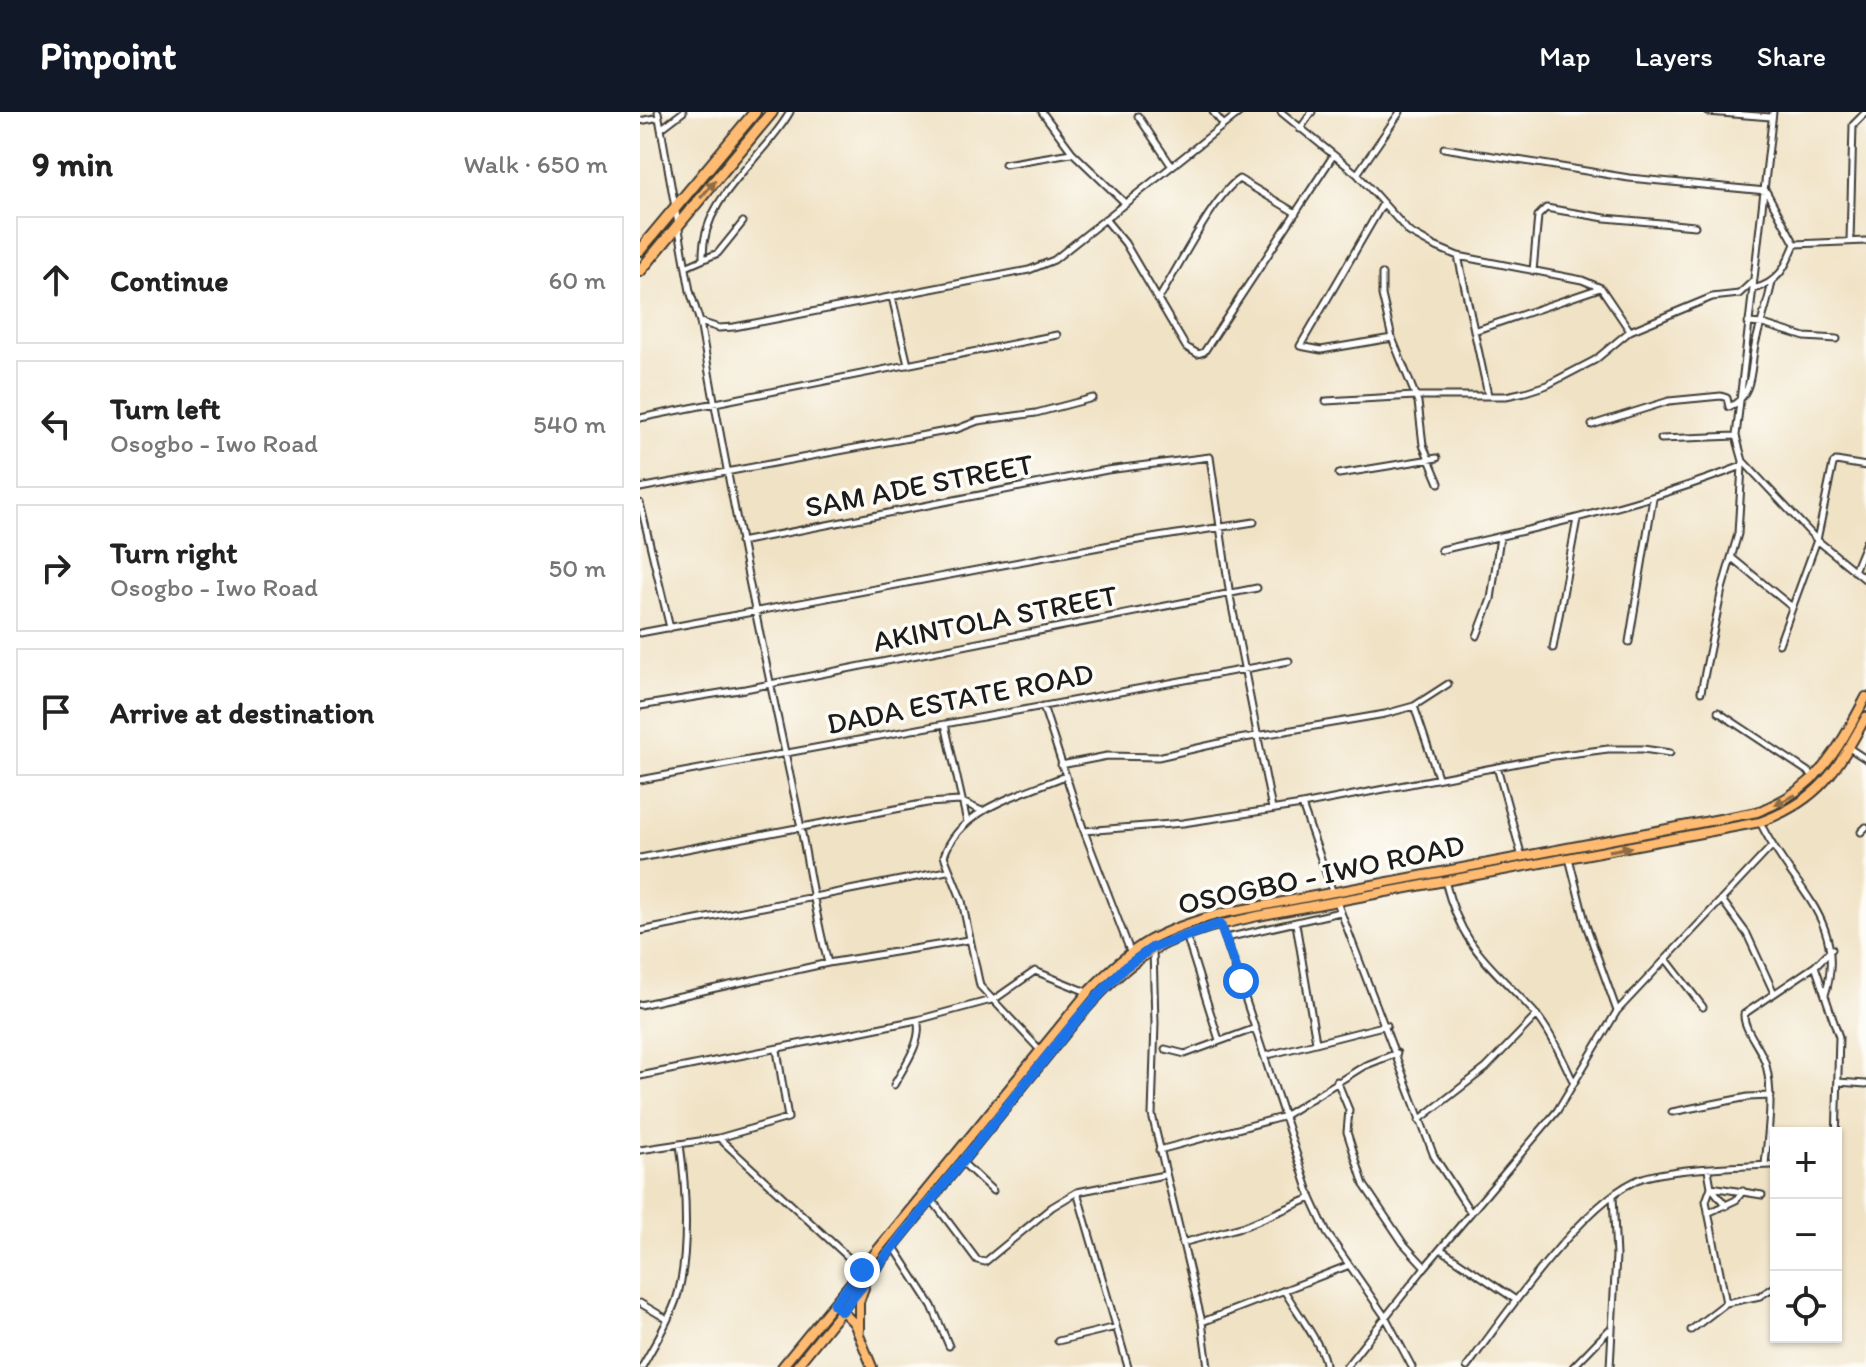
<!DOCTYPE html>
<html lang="en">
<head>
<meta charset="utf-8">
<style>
  :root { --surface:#fff; --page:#f6f6f6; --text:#222; --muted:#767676; --line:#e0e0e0; --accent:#111827 }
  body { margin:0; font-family:Itim,sans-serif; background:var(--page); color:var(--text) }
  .controls { position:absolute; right:24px; bottom:24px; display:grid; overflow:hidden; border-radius:0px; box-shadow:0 2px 6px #0004 }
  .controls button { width:72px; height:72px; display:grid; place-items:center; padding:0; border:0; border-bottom:2px solid var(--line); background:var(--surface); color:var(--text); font:40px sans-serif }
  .stop { position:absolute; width:24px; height:24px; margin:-18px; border:6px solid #1a73e8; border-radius:50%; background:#fff }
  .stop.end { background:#1a73e8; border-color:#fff; box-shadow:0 2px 8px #0008 }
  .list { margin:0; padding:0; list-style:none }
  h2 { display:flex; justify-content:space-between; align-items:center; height:104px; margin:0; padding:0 32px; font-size:34px }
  h2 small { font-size:26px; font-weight:400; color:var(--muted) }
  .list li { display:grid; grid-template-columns:52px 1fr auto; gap:24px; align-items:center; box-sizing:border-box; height:128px; margin:0 16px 16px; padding:0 16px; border:2px solid var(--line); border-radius:0px }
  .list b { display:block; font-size:30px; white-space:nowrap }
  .list p { margin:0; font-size:26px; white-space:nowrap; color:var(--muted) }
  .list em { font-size:26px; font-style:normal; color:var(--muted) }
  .icon { flex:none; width:44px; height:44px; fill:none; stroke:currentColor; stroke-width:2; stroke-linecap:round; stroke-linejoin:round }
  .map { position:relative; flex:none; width:1226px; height:1255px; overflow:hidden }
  header { display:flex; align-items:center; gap:48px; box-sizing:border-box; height:112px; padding:0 40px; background:var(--accent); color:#fff }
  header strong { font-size:38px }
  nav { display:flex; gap:44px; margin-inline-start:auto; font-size:28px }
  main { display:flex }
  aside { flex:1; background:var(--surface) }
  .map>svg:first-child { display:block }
</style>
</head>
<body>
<header>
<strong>Pinpoint</strong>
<nav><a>Map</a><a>Layers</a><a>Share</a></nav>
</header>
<main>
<aside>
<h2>9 min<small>Walk · 650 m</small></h2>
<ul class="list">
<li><svg class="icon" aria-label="ahead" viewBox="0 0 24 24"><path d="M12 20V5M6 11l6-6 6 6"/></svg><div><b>Continue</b></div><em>60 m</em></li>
<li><svg class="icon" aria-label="left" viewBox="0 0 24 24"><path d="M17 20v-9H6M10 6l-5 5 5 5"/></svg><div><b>Turn left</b><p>Osogbo - Iwo Road</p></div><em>540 m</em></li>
<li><svg class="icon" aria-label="right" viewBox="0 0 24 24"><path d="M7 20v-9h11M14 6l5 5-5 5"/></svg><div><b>Turn right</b><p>Osogbo - Iwo Road</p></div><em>50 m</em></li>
<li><svg class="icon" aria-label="arrive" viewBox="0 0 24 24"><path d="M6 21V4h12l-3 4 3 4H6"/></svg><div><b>Arrive at destination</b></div></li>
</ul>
</aside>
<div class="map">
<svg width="1226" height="1255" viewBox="0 0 1226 1255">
  <rect width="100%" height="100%" fill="#fdfcf7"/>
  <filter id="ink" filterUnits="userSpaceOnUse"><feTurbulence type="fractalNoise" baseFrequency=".0125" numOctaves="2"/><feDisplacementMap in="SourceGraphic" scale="16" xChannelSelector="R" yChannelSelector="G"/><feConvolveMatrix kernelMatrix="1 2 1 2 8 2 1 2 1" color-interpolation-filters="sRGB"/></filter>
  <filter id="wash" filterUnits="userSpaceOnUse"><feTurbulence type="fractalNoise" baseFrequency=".006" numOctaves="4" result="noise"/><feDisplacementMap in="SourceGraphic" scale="32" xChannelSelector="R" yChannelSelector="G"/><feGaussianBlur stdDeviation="1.8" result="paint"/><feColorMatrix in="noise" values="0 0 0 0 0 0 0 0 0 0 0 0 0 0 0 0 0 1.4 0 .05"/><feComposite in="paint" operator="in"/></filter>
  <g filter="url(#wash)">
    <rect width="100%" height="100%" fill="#f0e2c5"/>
  </g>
  <g filter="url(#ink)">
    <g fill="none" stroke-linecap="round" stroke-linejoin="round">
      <defs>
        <path id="street" d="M18,0L50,179L60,210C88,371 121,531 156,691C167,744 174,798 188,851
          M402,0L432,40L484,90
          M573,0L582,11
          M641,0L717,62L769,120L794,134L818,144L942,168L961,176L990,219
          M1068,0L1131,5
          M1133,0L1096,324L1103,349L1177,428L1226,468
          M498,4L531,53
          M0,9L19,5
          M22,16L43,0
          M660,17L672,0
          M804,36L989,66L1126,79L1155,132
          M365,52L431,41
          M717,62L760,0
          M742,93L660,234L681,238L752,226
          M465,107L485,131L546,235L558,242L564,240L693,44
          M1210,129L1213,13L1226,0
          M1155,132L1226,129
          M818,144L848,283
          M63,145C62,84 122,49 150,0
          M48,154L78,141L103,110
          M893,159L898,104L906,96L965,106L1055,114
          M742,162V183L752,226L778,290L783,333L799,371
          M1113,177C1139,171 1146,154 1155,132
          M252,185L268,253
          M518,188C536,160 574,83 599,67L656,101
          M60,210L79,216L94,215L389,158L414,148L600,0
          M1108,211L1123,212L1165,225L1197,227
          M834,219L960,176
          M686,289L775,284H866L885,280L907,273L955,248L990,219L1072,185L1099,182L1113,169
          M0,306L417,223
          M952,313L1029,289L1081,284L1087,286L1089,295C1114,284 1110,257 1115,233C1120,212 1128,191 1132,170
          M1021,327L1096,324
          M699,362L797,346
          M0,376L317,317L338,309L396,301L453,286
          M0,391L30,516
          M100,430L467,358L570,345L590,484L632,697
          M801,438C903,415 1004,392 1102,354L1103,350
          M1092,446L1152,495
          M1214,459L1226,430
          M0,521L486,430L614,410
          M837,524L851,487L860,425
          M989,530L1013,386
          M1139,532L1177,428L1193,352L1196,349L1226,354
          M913,536L937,407
          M1061,580L1082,477L1098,422L1102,354
          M0,594L105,577L617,476
          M403,594L444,719L490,839
          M774,594L798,665
          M1078,600L1176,665
          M305,612L327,710
          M1209,636L1226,647
          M421,653L467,644L518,645L593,628L745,602L774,594L808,572
          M857,655L882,745
          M0,668L649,549
          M662,693L693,781
          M1120,710C1148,772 1209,807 1185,883
          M444,719L543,711L662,693L914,644L968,637H1003L1030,641
          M1221,720L1226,715
          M0,746L287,691L320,689L342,699
          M929,746L946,813L977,899
          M805,769C822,837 850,852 894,900C911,919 923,949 934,971
          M1082,788L1107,822L1134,881
          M697,790L794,1044L831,1101
          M656,812L676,930
          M581,813L671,1086L687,1121L746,1206L772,1255
          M0,819L307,759
          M546,823L579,928
          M586,826L700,800
          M513,837L515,911L512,1003L562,1210L568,1255
          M1026,847L1063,895
          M1175,854L1199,925L1196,1030
          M0,893L188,851L328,828
          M525,937L545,942L616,916
          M400,938L340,874L322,789L304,744C320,696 382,682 425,664
          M624,944L747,913
          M0,964L277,908L355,887L395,859L447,880
          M697,969L709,998L707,1020L724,1073L763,1131L785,1155
          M1198,970L1226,972
          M254,973C263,956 284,928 277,908
          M1032,1000L1108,985L1131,984
          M779,1008L846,956L897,903
          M79,1026L221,1157
          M0,1038L79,1026L148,1006L137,938
          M519,1038L642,1005L724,954L757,941
          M322,1050L353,1079
          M1125,1053C1128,1020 1134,985 1126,953C1122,936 1103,918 1104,902L1175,854L1192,837
          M1068,1058L1071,1075L1086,1094
          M1071,1075L1066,1089L1086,1191
          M1071,1075L1122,1083
          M437,1080L488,1255
          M292,1088L337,1148L345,1150L412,1095L437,1080L524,1063
          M1068,1101L1096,1088L1103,1079
          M542,1131L605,1114L671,1086
          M254,1135L292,1194L309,1234
          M802,1138L876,1188
          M644,1178C653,1195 687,1239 685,1255
          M0,1191L27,1207
          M562,1210L707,1154
          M1051,1218L1086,1191L1120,1184L1136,1174
          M418,1229L476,1215
          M2,1255C14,1233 28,1211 36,1188C50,1147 46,1074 40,1032
          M706,1255L785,1155L917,999L977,899L1131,735
          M827,1255C864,1204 940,1095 995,1069C1022,1056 1104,1054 1136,1053
          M933,1255L969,1218
          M970,1255L976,1144L973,1084"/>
        <path id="primary" d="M200,1197L214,1211L232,1255
          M219,1218V1190L224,1176
          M142,1255L448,880C495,831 519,818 584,801L1117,700C1179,676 1196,641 1226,585
          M156,1255L438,906C500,835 527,824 618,804L1120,710C1180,688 1196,659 1226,605"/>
        <path id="highway" d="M0,138L115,0
          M0,159L132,0"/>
      </defs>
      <use href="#street" stroke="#3c3a35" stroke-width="9"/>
      <use href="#primary" stroke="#3c3a35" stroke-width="12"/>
      <use href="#highway" stroke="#3c3a35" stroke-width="14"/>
      <use href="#street" stroke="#fff" stroke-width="5"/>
      <use href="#primary" stroke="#ffbb71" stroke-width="8"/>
      <use href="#highway" stroke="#ffbb71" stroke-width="10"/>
    </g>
    <defs><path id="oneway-solid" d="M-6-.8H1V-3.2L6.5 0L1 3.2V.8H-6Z" transform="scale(2)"/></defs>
    <g fill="#8e6c46">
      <use href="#oneway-solid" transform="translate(68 77) rotate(-50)"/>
      <use href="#oneway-solid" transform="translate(1145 688) rotate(154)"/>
      <use href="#oneway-solid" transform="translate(980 737) rotate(-10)"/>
    </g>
  </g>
  <g fill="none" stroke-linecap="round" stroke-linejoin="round" filter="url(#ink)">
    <path stroke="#1a73e8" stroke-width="10" d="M222,1158L194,1192L202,1199L438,906L484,856L512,836L580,812L601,869"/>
  </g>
  <g text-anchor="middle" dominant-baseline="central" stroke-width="7" stroke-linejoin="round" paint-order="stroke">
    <g font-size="30" fill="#1c1c1c" stroke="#fdfcf7">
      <text transform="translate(279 373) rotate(-11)">SAM ADE STREET</text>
      <text transform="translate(355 506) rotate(-11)">AKINTOLA STREET</text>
      <text transform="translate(320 586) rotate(-11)">DADA ESTATE ROAD</text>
      <text transform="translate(681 762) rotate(-12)">OSOGBO - IWO ROAD</text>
    </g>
  </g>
</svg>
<div class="controls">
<button>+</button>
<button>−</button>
<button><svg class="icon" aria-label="locate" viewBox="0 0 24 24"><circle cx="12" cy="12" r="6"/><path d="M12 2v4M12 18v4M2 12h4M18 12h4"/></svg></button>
</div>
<div class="stop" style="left:601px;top:869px"></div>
<div class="stop end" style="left:222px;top:1158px"></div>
</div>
</main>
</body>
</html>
